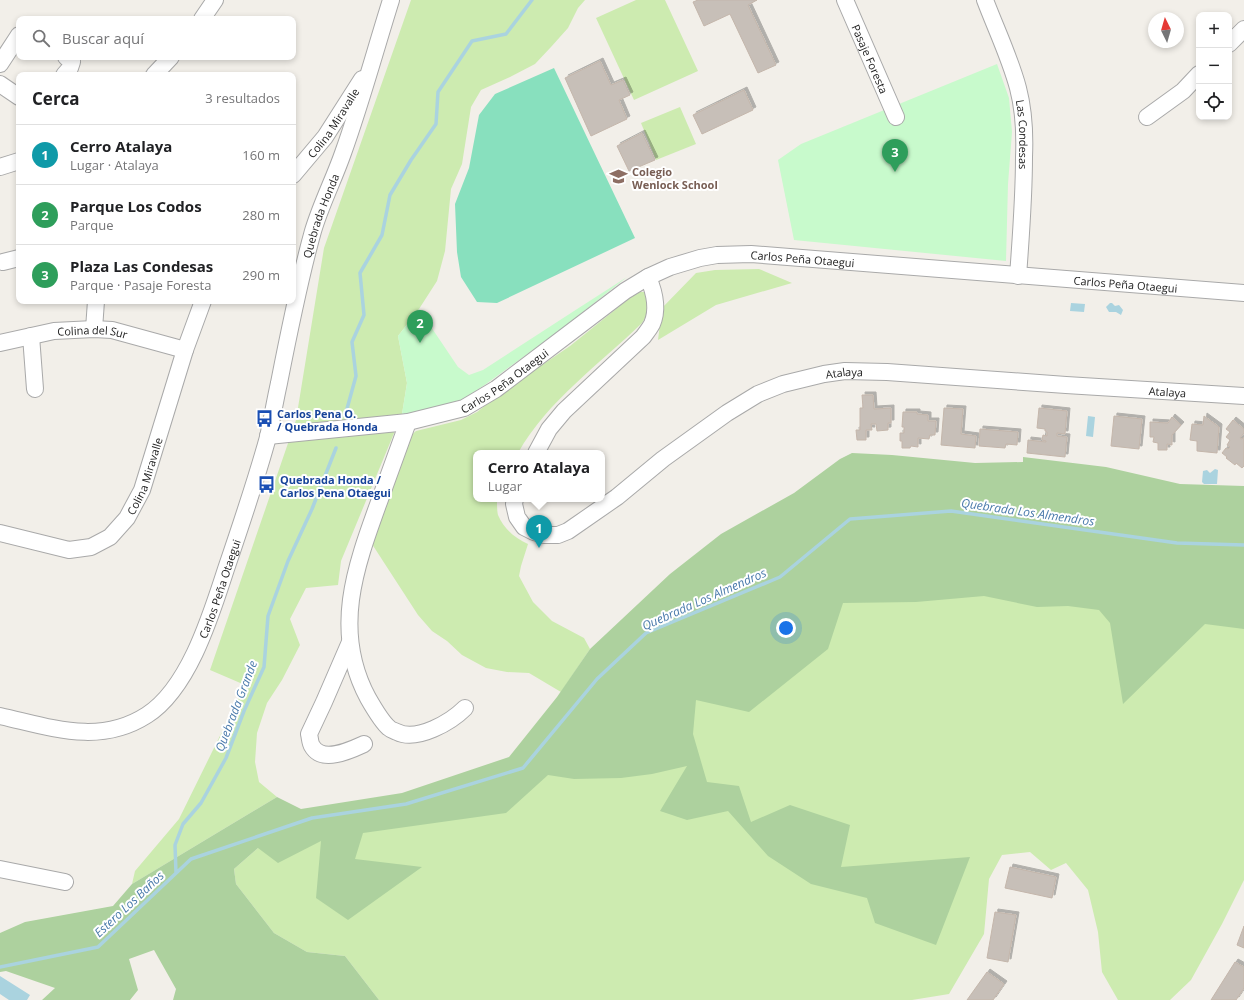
<!DOCTYPE html>
<html lang="es">
<head>
<meta charset="utf-8">
<style>
  :root { --surface:#fff; --page:#f6f6f6; --text:#202124; --muted:#757577; --line:#e0e0e0; --accent:#111827 }
  body { margin:0; font-family:"Open Sans",sans-serif; background:var(--page); color:var(--text) }
  .controls { position:absolute; right:12px; top:12px; display:grid; overflow:hidden; border-radius:8px; box-shadow:0 2px 6px #0003 }
  .controls button { width:36px; height:36px; display:grid; place-items:center; padding:0; border:0; border-bottom:1px solid var(--line); background:var(--surface); color:var(--text); font:20px sans-serif }
  .compass { position:absolute; left:1148px; top:12px; width:36px; height:36px; border-radius:50%; background:var(--surface); box-shadow:0 2px 6px #0003; rotate:355deg }
  .you { position:absolute; left:786px; top:628px; width:14px; height:14px; margin:-10px; border:3px solid #fff; border-radius:50%; background:#1a73e8; box-shadow:0 0 0 6px #1a73e833 }
  .badge { display:grid; place-items:center; width:26px; height:26px; border-radius:50%; background:var(--accent); color:#fff; font-size:13px; font-weight:700 }
  .pin { position:absolute; translate:-50% -33px; filter:drop-shadow(0 1px 2px #0008) }
  .pin::after { content:''; position:absolute; top:21px; width:14px; height:12px; background:inherit; clip-path:polygon(0 0,100% 0,50% 100%) }
  .popup { position:absolute; left:473px; top:450px; width:132px; height:52px; box-sizing:border-box; display:grid; place-content:center; border-radius:8px; background:var(--surface); filter:drop-shadow(0 1px 3px #0005); font-size:13px; white-space:nowrap; color:var(--muted) }
  .popup b { font-size:15px; color:var(--text) }
  .popup::after { content:''; position:absolute; left:50%; top:100%; margin-left:-8px; border:8px solid transparent; border-top-color:var(--surface) }
  .list { margin:0; padding:0; list-style:none }
  h2 { display:flex; justify-content:space-between; align-items:center; height:52px; margin:0; padding:0 16px; font-size:17px }
  h2 small { font-size:13px; font-weight:400; color:var(--muted) }
  .list li { display:grid; grid-template-columns:26px 1fr auto; gap:12px; align-items:center; box-sizing:border-box; height:60px; padding:0 16px; border-top:1px solid var(--line) }
  .list b { display:block; font-size:15px; white-space:nowrap }
  .list p { margin:0; font-size:13px; white-space:nowrap; color:var(--muted) }
  .list em { font-size:13px; font-style:normal; color:var(--muted) }
  .icon { flex:none; width:22px; height:22px; fill:none; stroke:currentColor; stroke-width:2; stroke-linecap:round; stroke-linejoin:round }
  .map { position:relative; flex:none; width:1244px; height:1000px; overflow:hidden }
  .search { position:absolute; background:var(--surface); box-shadow:0 2px 6px #0003; left:16px; top:16px; width:280px; height:44px; display:flex; align-items:center; gap:10px; box-sizing:border-box; padding:0 14px; border-radius:8px; color:var(--muted); font-size:15px }
  .panel { position:absolute; background:var(--surface); box-shadow:0 2px 6px #0003; left:16px; top:72px; width:280px; height:232px; border-radius:8px }
  .map>svg:first-child { display:block }
</style>
</head>
<body>
<div class="map">
<svg width="1244" height="1000" viewBox="0 0 1244 1000">
  <defs>
    <filter id="shadow"><feDropShadow dx="3" dy="-3" stdDeviation="0" flood-color="#0004"/></filter>
  </defs>
  <rect width="100%" height="100%" fill="#f2efe9"/>
  <path fill="#cdebb0" d="M411,0H585L578,8L568,28L551,47L535,64L510,77L481,90L471,107L462,164L451,189L445,251L437,281L419,309L398,336L407,383L402,414L341,561L338,585L306,588L290,619L300,645L282,680L267,703L257,733L255,762L259,782L277,797L132,884L135,871L179,819L245,685L210,670L296,420L324,248Z
    M636,0H665L698,71L634,100L596,18Z
    M680,107L696,144L656,160L641,123Z
    M759,269L792,283L716,305L658,340L662,308L696,273L715,270Z
    M640,292H645L648,295L647,315L642,323C599,365 548,400 518,453H476V499H497C497,504 497,511 498,515C504,529 515,538 528,544L521,566L519,576L533,602L552,621L584,638L590,649L561,692L529,673L507,672L486,668L462,655L447,641L432,631L418,615L370,541L409,437L416,431L461,420L477,412L504,391L570,346L631,297Z
    M1244,566V880L1222,924L1191,980L1170,1000H1118L1102,972L1098,932L1088,890L1066,863L1051,870L1030,852L1002,855L989,879L984,934L949,994L912,1000H379L345,956L307,952L274,933L236,884L234,869L258,848L529,777L790,587Z"/>
  <path fill="#add19e" d="M852,453L892,455L975,463L1023,462V457L1106,467L1180,484L1244,486V629L1205,624L1123,704L1110,623L1099,610L1068,606L1037,607L984,596L916,602L843,603L828,649L749,712L696,700L693,734L707,782L739,786L751,822L790,805L850,825L841,867L970,857L936,945L875,923L867,898L811,884L768,856L728,811L687,820L660,811L687,766L652,774L621,778L574,779L548,775L506,813L363,833L355,859L422,867L348,920L316,898L321,841L278,863L258,848L234,869L236,884L274,933L307,952L345,956L379,1000H173L176,989L154,950L129,959L138,990L130,1000H42L55,988L6,971L0,972V933L25,922L113,906L132,884L277,797L301,809L402,793L509,757L557,697L590,649L670,574L721,534L794,493L840,459Z"/>
  <path fill="#c8facc" d="M997,64L1009,98L1012,132L1008,184L1006,261L794,240L778,160L801,144Z
    M627,277L559,331L486,384L456,404L430,410L402,414L407,383L398,336L419,309L458,367L469,375L483,370L574,311Z"/>
  <path fill="#88e0be" d="M554,68L635,238L497,303L477,302L461,277L457,252L455,204L469,168L479,115L495,94Z"/>
  <path fill="#aad3df" d="M1071,303L1085,304L1084,312L1070,311Z
    M1110,303H1112L1115,306L1119,305L1123,310L1121,315L1116,312H1109L1106,307Z
    M1088,416L1095,417L1093,437L1086,436Z
    M1215,469L1218,470L1217,484H1204L1202,482L1203,471L1207,470L1210,473Z
    M0,976L30,995L27,1000H9L0,994Z"/>
  <g fill="none" stroke-linecap="round" stroke-linejoin="round">
    <path stroke="#aad3df" stroke-width="3.5" d="M345,416L356,376L352,342L364,315L360,273L382,235L390,195L411,160L436,124L438,92L472,41L506,34L532,0
      M176,873L175,845L183,824L201,803L226,758L244,711L264,667L268,616L288,561L312,509L336,448
      M0,967L98,947L191,859L312,818L406,804L523,768L597,679L646,633L780,577L850,519L951,511L1177,543L1244,545"/>
  </g>
  <path fill="#c7bfb8" stroke="#c4b6ab" filter="url(#shadow)" d="M698,0H757L748,5L776,65L758,73L730,14L704,26L693,2Z
    M600,61L611,85L623,80L630,95L619,100L627,119L591,136L565,78Z
    M744,90L753,110L702,134L693,115Z
    M642,133L655,160L629,171L617,146Z
    M862,395H873L874,409L891,408V423H888V430L877,431L876,424H871L872,430H866V440H857L856,430H860V408H863Z
    M944,408L963,409L961,434L976,436L975,448L941,445Z
    M1039,408L1067,411L1065,434L1057,433V436L1067,437L1065,457L1027,453L1028,440L1046,442V441L1042,440L1043,435L1047,436V432L1045,431V429L1037,428Z
    M903,412H917V414L928,415V421H936L935,435H930L929,439L918,438V447L911,446L910,448H902V441H900V433H904V427H902Z
    M1114,416L1142,419L1139,449L1111,446Z
    M1204,416L1219,427L1217,453L1197,451V441L1190,440L1192,424L1203,425Z
    M1172,417L1181,425L1172,435V445L1167,444V450H1158V443L1153,442L1154,437H1150V422L1168,423Z
    M1233,420L1244,429V433L1240,438L1242,439L1244,437V466L1242,468L1236,463L1235,465L1226,458L1227,457L1222,453L1226,448L1228,449L1230,447L1227,445L1230,440L1226,437L1230,432L1226,429Z
    M980,429L1018,432L1017,445L1006,444L1005,448L979,446Z
    M1010,867L1056,877L1052,898L1005,888Z
    M995,912L1016,915L1008,962L987,958Z
    M1244,926V948L1237,945Z
    M1235,962L1244,967V988L1236,1000H1211Z
    M987,972L1004,984L993,1000H967Z"/>
  <g fill="none" stroke-linecap="round" stroke-linejoin="round">
    <defs>
      <g id="minor">
        <path id="s1" d="M845,0L896,117"/>
        <path id="s2" d="M985,0C996,29 1010,58 1018,88C1024,111 1025,134 1024,157C1024,197 1021,236 1018,276"/>
        <path d="M202,19L215,0"/>
        <path d="M1229,44L1244,29"/>
        <path d="M0,64L19,35"/>
        <path d="M64,75L70,68L72,62L66,57"/>
        <path d="M154,75L171,57"/>
        <path d="M0,84L19,97"/>
        <path d="M1147,117L1183,91L1199,74"/>
        <path d="M0,167L19,161"/>
        <path id="s3" d="M293,175L325,137L362,79"/>
        <path d="M3,262L19,258"/>
        <path d="M94,329L96,301"/>
        <path d="M31,336L35,389"/>
        <path id="s4" d="M0,343L54,331L94,329L112,330L185,350"/>
        <path d="M408,422C398,449 389,475 379,502C355,568 332,631 368,698C372,705 383,723 389,728C391,730 395,731 397,732C417,742 451,722 465,708"/>
        <path id="s5" d="M268,436L408,422L464,408L496,389L625,291L648,277L670,267L700,258L717,255L751,254L1244,293"/>
        <path d="M536,453L549,429L564,411L643,337C646,333 650,328 652,324C659,308 654,291 648,277"/>
        <path id="s6" d="M515,499L514,504L517,517L524,527L534,532L544,535H558L568,531L617,497L663,459L727,413L758,394L783,384L824,374L845,371L887,372L1066,385L1244,396"/>
        <path id="s7" d="M0,533L69,550L91,547L110,537L127,518L142,490L185,350L203,301"/>
        <path d="M350,642L324,702L309,734C310,738 310,743 312,746C322,764 351,750 364,744"/>
        <path id="s8" d="M0,716C50,727 99,746 147,715C189,688 211,615 226,569C241,525 256,481 268,437C272,419 275,401 279,383C289,332 299,281 313,231C321,204 334,179 343,153C361,103 375,51 391,0"/>
        <path d="M0,869L65,882"/>
      </g>
    </defs>
    <use href="#minor" stroke="#a9a9a9" stroke-width="18"/>
    <use href="#minor" stroke="#fff" stroke-width="16"/>
  </g>
  <defs>
    <symbol id="school-bare" viewBox="-9 -9 18 18"><path d="M0-5L7-2L0 1L-7-2ZM-4 1L0 2.5L4 1V4Q0 6-4 4Z" fill="#8d6e63" stroke="#fff" stroke-width="2.5" paint-order="stroke"/></symbol>
    <symbol id="bus-bare" viewBox="-9 -9 18 18"><path d="M-5-6H5V4H4V6H2V4H-2V6H-4V4H-5ZM-3.5-4V0h7V-4ZM-3.5 1.2v1.5H-2V1.2ZM2 1.2v1.5H3.5V1.2Z" fill="#1a4fb4" stroke="#fff" stroke-width="2.5" paint-order="stroke"/></symbol>
  </defs>
  <g fill-rule="evenodd">
    <use href="#school-bare" x="606" y="164" width="25" height="25"/>
    <use href="#bus-bare" x="252" y="406" width="25" height="25"/>
    <use href="#bus-bare" x="254" y="472" width="25" height="25"/>
  </g>
  <g text-anchor="middle" dominant-baseline="central" stroke-width="4" stroke-linejoin="round" paint-order="stroke">
    <g font-size="11" fill="#222" stroke="#fff">
      <text stroke="none"><textPath href="#s1" startOffset="64">Pasaje Foresta</textPath></text>
      <text stroke="none"><textPath href="#s3" startOffset="66">Colina Miravalle</textPath></text>
      <text stroke="none"><textPath href="#s2" startOffset="141">Las Condesas</textPath></text>
      <text stroke="none"><textPath href="#s8" startOffset="687">Quebrada Honda</textPath></text>
      <text stroke="none"><textPath href="#s5" startOffset="583">Carlos Peña Otaegui</textPath></text>
      <text stroke="none"><textPath href="#s5" startOffset="907">Carlos Peña Otaegui</textPath></text>
      <text stroke="none"><textPath href="#s4" startOffset="94">Colina del Sur</textPath></text>
      <text stroke="none"><textPath href="#s6" startOffset="401">Atalaya</textPath></text>
      <text stroke="none"><textPath href="#s5" startOffset="247">Carlos Peña Otaegui</textPath></text>
      <text stroke="none"><textPath href="#s6" startOffset="725">Atalaya</textPath></text>
      <text stroke="none"><textPath href="#s7" startOffset="186">Colina Miravalle</textPath></text>
      <text stroke="none"><textPath href="#s8" startOffset="300">Carlos Peña Otaegui</textPath></text>
    </g>
    <g font-size="11" font-weight="bold" fill="#785e54" stroke="#fff" text-anchor="start">
      <text x="632" y="171">Colegio<tspan x="632" dy="13">Wenlock School</tspan></text>
    </g>
    <g font-size="11" font-weight="bold" fill="#164399" stroke="#fff" text-anchor="start">
      <text x="277" y="413">Carlos Pena O.<tspan x="277" dy="13">/ Quebrada Honda</tspan></text>
      <text x="280" y="479">Quebrada Honda /<tspan x="280" dy="13">Carlos Pena Otaegui</tspan></text>
    </g>
    <g font-size="12" font-style="italic" fill="#4a7aab" stroke="#fff">
      <text transform="translate(1028 512) rotate(8)">Quebrada Los Almendros</text>
      <text transform="translate(704 599) rotate(-24)">Quebrada Los Almendros</text>
      <text transform="translate(236 706) rotate(-69)">Quebrada Grande</text>
      <text transform="translate(129 904) rotate(-43)">Estero Los Baños</text>
    </g>
  </g>
</svg>
<div class="controls">
<button>+</button>
<button>−</button>
<button><svg class="icon" aria-label="locate" viewBox="0 0 24 24"><circle cx="12" cy="12" r="6"/><path d="M12 2v4M12 18v4M2 12h4M18 12h4"/></svg></button>
</div>
<svg class="compass" viewBox="-18 -18 36 36"><path d="M0-13l5 13h-10z" fill="#e53935"/><path d="M0 13l5-13h-10z" fill="#757577"/></svg>
<div class="you"></div>
<div class="pin badge" style="left:539px;top:548px;background:#0f9aa8">1</div>
<div class="popup"><b>Cerro Atalaya</b>Lugar</div>
<div class="pin badge" style="left:420px;top:343px;background:#2e9e5b">2</div>
<div class="pin badge" style="left:895px;top:172px;background:#2e9e5b">3</div>
<div class="search"><svg class="icon" aria-label="search" viewBox="0 0 24 24"><circle cx="10" cy="10" r="6"/><path d="M15 15l6 6"/></svg>Buscar aquí</div>
<section class="panel">
<h2>Cerca<small>3 resultados</small></h2>
<ul class="list">
<li><span class="badge" style="background:#0f9aa8">1</span><div><b>Cerro Atalaya</b><p>Lugar · Atalaya</p></div><em>160 m</em></li>
<li><span class="badge" style="background:#2e9e5b">2</span><div><b>Parque Los Codos</b><p>Parque</p></div><em>280 m</em></li>
<li><span class="badge" style="background:#2e9e5b">3</span><div><b>Plaza Las Condesas</b><p>Parque · Pasaje Foresta</p></div><em>290 m</em></li>
</ul>
</section>
</div>
</body>
</html>
